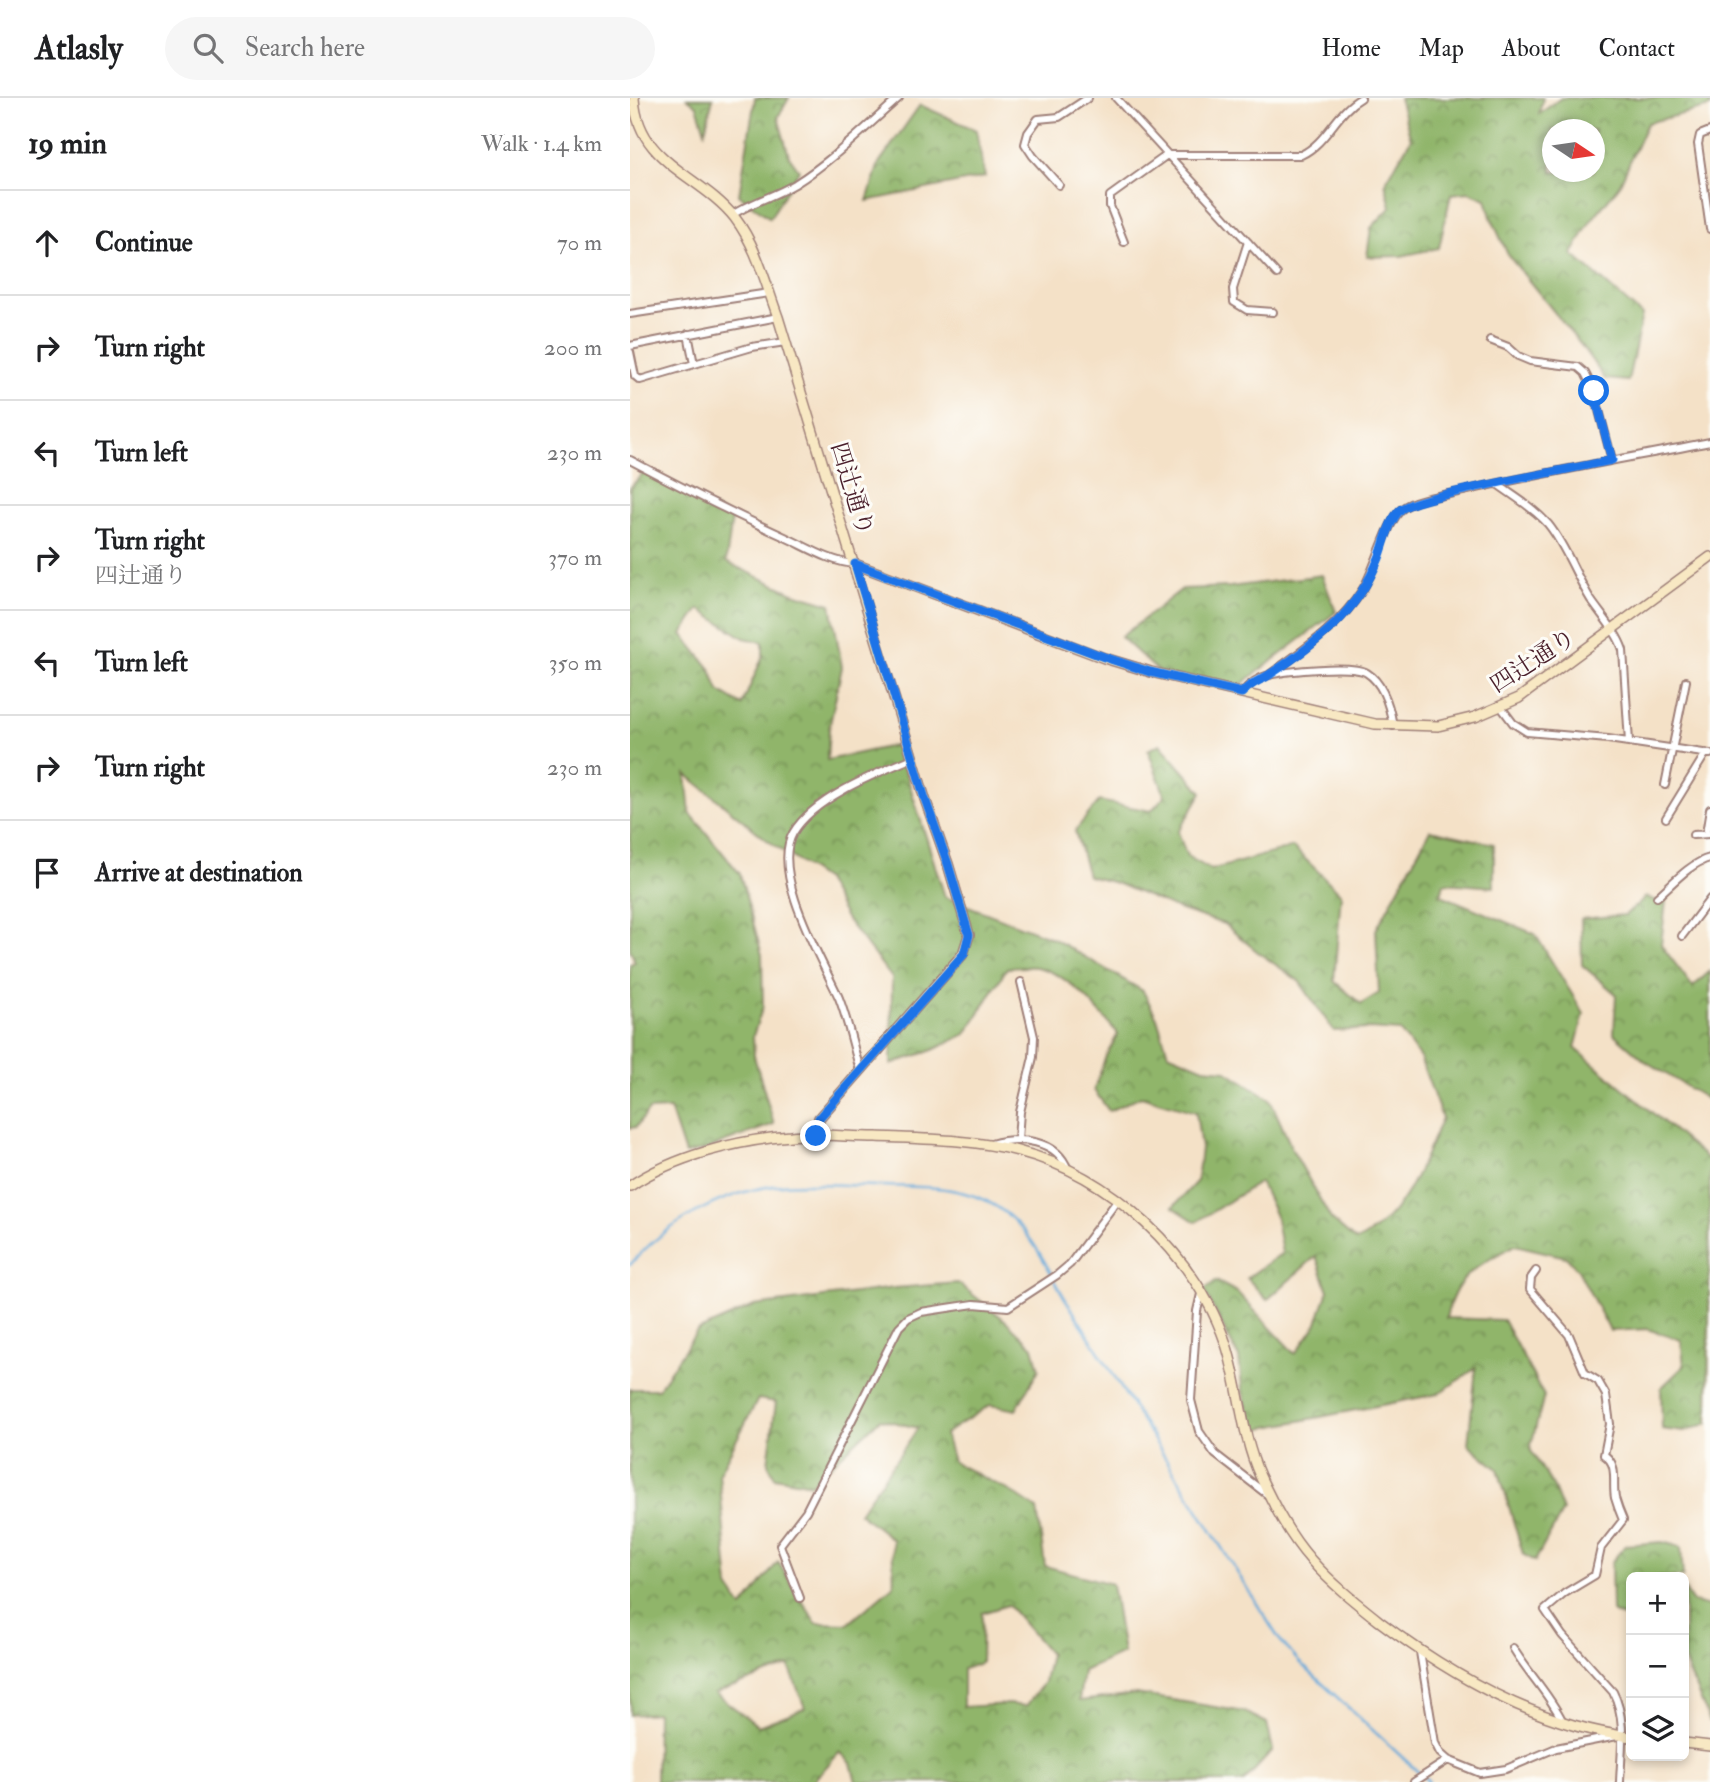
<!DOCTYPE html>
<html lang="en">
<head>
<meta charset="utf-8">
<style>
  :root { --surface:#fff; --page:#f6f6f6; --text:#202124; --muted:#757577; --line:#e0e0e0 }
  body { margin:0; font-family:"IM FELL Double Pica","Noto Serif JP",serif; background:var(--page); color:var(--text) }
  .controls { position:absolute; right:21px; bottom:21px; display:grid; overflow:hidden; border-radius:10px; box-shadow:0 4px 10px #0003 }
  .controls button { width:63px; height:63px; display:grid; place-items:center; padding:0; border:0; border-bottom:2px solid var(--line); background:var(--surface); color:var(--text); font:35px sans-serif }
  .compass { position:absolute; left:912px; top:21px; width:63px; height:63px; border-radius:50%; background:var(--surface); box-shadow:0 4px 10px #0003; rotate:103deg }
  .stop { position:absolute; width:21px; height:21px; margin:-16px; border:5px solid #1a73e8; border-radius:50%; background:#fff }
  .stop.end { background:#1a73e8; border-color:#fff; box-shadow:0 2px 7px #0008 }
  .list { margin:0; padding:0; list-style:none }
  h2 { display:flex; justify-content:space-between; align-items:center; height:91px; margin:0; padding:0 28px; font-size:30px }
  h2 small { font-size:23px; font-weight:400; color:var(--muted) }
  .list li { display:grid; grid-template-columns:46px 1fr auto; gap:21px; align-items:center; box-sizing:border-box; height:105px; padding:0 28px; border-top:2px solid var(--line) }
  .list b { display:block; font-size:26px; white-space:nowrap }
  .list p { margin:0; font-size:23px; white-space:nowrap; color:var(--muted) }
  .list em { font-size:23px; font-style:normal; color:var(--muted) }
  .icon { flex:none; width:38px; height:38px; fill:none; stroke:currentColor; stroke-width:2; stroke-linecap:round; stroke-linejoin:round }
  .map { position:relative; flex:none; width:1080px; height:1684px; overflow:hidden }
  header { display:flex; align-items:center; gap:42px; box-sizing:border-box; height:98px; padding:0 35px; background:var(--surface); border-bottom:2px solid var(--line) }
  header strong { font-size:33px }
  nav { display:flex; gap:38px; margin-inline-start:auto; font-size:24px }
  .search { width:490px; height:63px; background:var(--page); display:flex; align-items:center; gap:18px; box-sizing:border-box; padding:0 24px; border-radius:38px; color:var(--muted); font-size:26px }
  main { display:flex }
  aside { flex:1; background:var(--surface) }
  .map>svg:first-child { display:block }
</style>
</head>
<body>
<header>
<strong>Atlasly</strong>
<div class="search"><svg class="icon" aria-label="search" viewBox="0 0 24 24"><circle cx="10" cy="10" r="6"/><path d="M15 15l6 6"/></svg>Search here</div>
<nav><a>Home</a><a>Map</a><a>About</a><a>Contact</a></nav>
</header>
<main>
<aside>
<h2>19 min<small>Walk · 1.4 km</small></h2>
<ul class="list">
<li><svg class="icon" aria-label="ahead" viewBox="0 0 24 24"><path d="M12 20V5M6 11l6-6 6 6"/></svg><div><b>Continue</b></div><em>70 m</em></li>
<li><svg class="icon" aria-label="right" viewBox="0 0 24 24"><path d="M7 20v-9h11M14 6l5 5-5 5"/></svg><div><b>Turn right</b></div><em>200 m</em></li>
<li><svg class="icon" aria-label="left" viewBox="0 0 24 24"><path d="M17 20v-9H6M10 6l-5 5 5 5"/></svg><div><b>Turn left</b></div><em>230 m</em></li>
<li><svg class="icon" aria-label="right" viewBox="0 0 24 24"><path d="M7 20v-9h11M14 6l5 5-5 5"/></svg><div><b>Turn right</b><p>四辻通り</p></div><em>370 m</em></li>
<li><svg class="icon" aria-label="left" viewBox="0 0 24 24"><path d="M17 20v-9H6M10 6l-5 5 5 5"/></svg><div><b>Turn left</b></div><em>350 m</em></li>
<li><svg class="icon" aria-label="right" viewBox="0 0 24 24"><path d="M7 20v-9h11M14 6l5 5-5 5"/></svg><div><b>Turn right</b></div><em>230 m</em></li>
<li><svg class="icon" aria-label="arrive" viewBox="0 0 24 24"><path d="M6 21V4h12l-3 4 3 4H6"/></svg><div><b>Arrive at destination</b></div></li>
</ul>
</aside>
<div class="map">
<svg width="1080" height="1684" viewBox="0 0 1080 1684">
  <defs>
    <pattern id="forest-crowns" width="20" height="18" patternUnits="userSpaceOnUse" patternTransform="scale(1.75)"><rect width="20" height="18" fill="#90b56a"/><path d="M2 6a3 3 0 1 1 6 0M12 15a3 3 0 1 1 6 0" fill="none" stroke="#789357"/></pattern>
  </defs>
  <rect width="100%" height="100%" fill="#fdfcf7"/>
  <filter id="ink" filterUnits="userSpaceOnUse"><feTurbulence type="fractalNoise" baseFrequency=".0143" numOctaves="2"/><feDisplacementMap in="SourceGraphic" scale="14" xChannelSelector="R" yChannelSelector="G"/><feConvolveMatrix kernelMatrix="1 2 1 2 8 2 1 2 1" color-interpolation-filters="sRGB"/></filter>
  <filter id="wash" filterUnits="userSpaceOnUse"><feTurbulence type="fractalNoise" baseFrequency=".00686" numOctaves="4" result="noise"/><feDisplacementMap in="SourceGraphic" scale="28" xChannelSelector="R" yChannelSelector="G"/><feGaussianBlur stdDeviation="1.57" result="paint"/><feColorMatrix in="noise" values="0 0 0 0 0 0 0 0 0 0 0 0 0 0 0 0 0 1.4 0 .05"/><feComposite in="paint" operator="in"/></filter>
  <g filter="url(#wash)">
    <rect width="100%" height="100%" fill="#f4e1c7"/>
    <path fill="url(#forest-crowns)" stroke="#6d6a4a" stroke-width="2" fill-rule="evenodd" d="M57,0H83L75,33L67,8Z
      M125,0H159L148,19L159,58L169,72L140,120L109,97Z
      M769,0H913L909,16L931,0H1080V9L1017,25L989,88L960,124L942,156L1012,217L998,283L975,281L951,247L878,157L861,119L856,101L839,94L821,96L809,150L771,158L737,159L741,130L761,109L755,85L781,41ZM922,32H964V74H922Z
      M290,7L346,32L355,79L237,103L249,65Z
      M15,373L102,420L96,464L163,495L201,506L212,569L199,631L197,662L267,647L315,799L424,841L513,893L527,920L538,955L574,970L595,972L640,1001L663,1053L701,1121L726,1143C774,1121 792,1065 812,1020L790,960L770,933L739,931L704,933L669,883L629,855L594,826L548,811L486,785L458,778L445,733L469,703L521,713L535,698L518,652L530,646L572,694L548,734L557,758L581,772L663,749L711,796L704,883L731,906L749,895L746,832L800,732L864,746V789L814,785L811,797L905,836L954,916L945,950L1080,1063L1078,1325L1054,1334L1032,1331L1031,1290L1054,1268L1051,1242L1017,1231L980,1233L948,1172L936,1159L885,1147C847,1169 827,1174 816,1220L873,1222L914,1298L900,1351L924,1390L933,1413L905,1463L893,1456L868,1371L838,1346L846,1270L808,1296L623,1332L612,1290L609,1260L574,1192L586,1183L607,1194L665,1256L686,1227L698,1193L686,1158L637,1202L617,1180L652,1155L645,1116L630,1084L566,1124L543,1109L567,1083L571,1050L566,1014L511,998L479,1013L464,992L476,958L488,936C468,912 439,875 406,869C397,868 386,870 377,870L336,936L303,952L261,966L262,880L217,822L195,782L137,742L56,676L60,715L110,776L132,857L133,908L123,938L124,958L144,1026L74,1052L55,1056L40,1011L19,1012L6,1029L0,1030V866L5,864L0,851V390ZM69,511L114,540L133,544V558L112,607L89,593L81,572L52,536Z
      M692,477L706,514L604,592L530,575L491,539L552,491L600,489Z
      M1016,799L1029,804L1036,802L1031,847L1063,889L1080,873V1003L1015,963L984,936L986,896L952,867L951,821L995,817Z
      M328,1185L376,1223L403,1249L409,1271L386,1312L360,1307L315,1336L323,1364L380,1393L407,1411L415,1468L482,1486L493,1555L453,1573L449,1603L506,1596L615,1614L637,1625L643,1652L614,1684H226L221,1665L210,1654L182,1684H26L27,1615L0,1617V1291H28L67,1233L124,1208L264,1190ZM128,1301L146,1304L138,1366L145,1379L181,1386L250,1321L288,1330L229,1415L262,1441L264,1487L218,1526L186,1525L148,1464L112,1510L99,1489L89,1375ZM378,1507L420,1556L414,1584L396,1608L378,1606L333,1609V1571L351,1565L352,1515ZM159,1568L175,1610L128,1628L85,1595Z
      M1032,1444L1051,1449L1053,1479H1001V1523L982,1514L981,1464L996,1447Z
      M1054,1491L1063,1504L1080,1508V1624L1054,1562Z"/>
    <g fill="none" stroke-linecap="round" stroke-linejoin="round">
      <path stroke="#63a8d9" stroke-width="2.5" d="M0,1167C37,1124 96,1092 152,1087C186,1084 220,1088 254,1088C293,1089 333,1087 367,1109C400,1130 415,1165 433,1197L649,1541L669,1564L799,1684"/>
    </g>
  </g>
  <g filter="url(#ink)">
    <g fill="none" stroke-linecap="round" stroke-linejoin="round">
      <defs>
        <path id="street" d="M486,0L647,176
          M1080,33L1070,37L1068,46L1080,131
          M429,87L403,58L395,46L398,35L408,21L429,19L458,0
          M102,117C122,104 145,98 165,86C203,62 236,29 269,0
          M494,144L480,108V98L537,57H671C697,45 706,14 731,0
          M618,144L603,191L604,204L617,212L643,214
          M0,216L139,195
          M58,236L64,266
          M860,242L878,249L888,258L900,263L948,269L955,275L964,293L982,362
          M0,248L148,219
          M0,254L5,278L10,282L122,249L156,244
          M0,362C51,389 102,415 155,439C177,449 200,464 225,466
          M867,386C885,399 904,410 918,426C936,448 946,478 961,502C972,518 987,534 993,552L999,644
          M639,577C673,552 710,528 733,491C745,472 757,422 773,410C786,400 817,397 834,393C916,374 998,360 1080,344
          M612,595C619,586 627,580 639,577C656,573 723,566 737,575C753,585 760,610 763,628
          M871,609L883,625L897,634L978,641L1080,656
          M1035,687L1056,583
          M1036,720L1076,655
          M1076,736L1080,711
          M1063,737L1079,736
          M1027,799C1042,786 1060,765 1080,760
          M1052,838L1080,801
          M230,972C223,948 218,923 209,900C192,862 140,775 163,735C183,700 247,675 283,660
          M388,1041L390,1014L403,959L404,939L391,884
          M361,1046C389,1038 427,1041 438,1072
          M906,1173L901,1180L900,1191L939,1237L955,1275L968,1283L976,1297L980,1326L974,1357C989,1366 982,1385 985,1400C987,1407 990,1415 993,1422L971,1450L965,1477L935,1495L915,1512L932,1537L983,1594C997,1621 991,1654 990,1684
          M571,1196L567,1213L561,1302L569,1333L585,1356L639,1398
          M170,1500L150,1447L176,1413L269,1229L278,1220L291,1214L344,1206L378,1209L427,1177L440,1166L487,1103
          M883,1550C898,1575 919,1596 932,1622
          M790,1554L805,1645L810,1655L818,1662L850,1675L876,1671L926,1650L987,1638
          M784,1684L818,1662"/>
        <path id="secondary" d="M4,0C8,66 70,76 105,120C127,149 135,184 148,219L295,701L318,766L339,837L333,856L189,1020L186,1038
          M225,466L474,560L521,574L745,626L808,628L845,619L889,600L1080,459
          M0,1088C44,1058 108,1042 161,1038C188,1035 218,1039 246,1039C293,1041 343,1041 388,1053C481,1077 565,1156 596,1246C610,1289 611,1336 630,1378C644,1408 659,1437 681,1462C701,1485 725,1504 749,1523C822,1578 908,1628 1001,1639
          M1054,1645L1080,1648"/>
      </defs>
      <use href="#street" stroke="#9f8079" stroke-width="10"/>
      <use href="#secondary" stroke="#9f8079" stroke-width="12"/>
      <use href="#street" stroke="#fff" stroke-width="6"/>
      <use href="#secondary" stroke="#f8e8c3" stroke-width="9"/>
    </g>
  </g>
  <g fill="none" stroke-linecap="round" stroke-linejoin="round" filter="url(#ink)">
    <path stroke="#1a73e8" stroke-width="9" d="M186,1038L189,1020L334,856L339,837L318,766L295,701L225,466L474,559L520,574L612,595C621,584 631,583 642,575C664,561 686,544 705,526C723,508 739,485 749,460C755,445 758,424 770,412C786,397 949,370 982,362L964,293"/>
  </g>
  <g text-anchor="middle" dominant-baseline="central" stroke-width="6" stroke-linejoin="round" paint-order="stroke">
    <g font-size="24" fill="#4a1f2b" stroke="#fdfcf7">
      <text transform="translate(222 391) rotate(73)">四辻通り</text>
      <text transform="translate(903 563) rotate(-33)">四辻通り</text>
    </g>
  </g>
</svg>
<div class="controls">
<button>+</button>
<button>−</button>
<button><svg class="icon" aria-label="layers" viewBox="0 0 24 24"><path d="M12 4l9 5-9 5-9-5zM3 14l9 5 9-5"/></svg></button>
</div>
<svg class="compass" viewBox="-18 -18 36 36"><path d="M0-13l5 13h-10z" fill="#e53935"/><path d="M0 13l5-13h-10z" fill="#757577"/></svg>
<div class="stop" style="left:964px;top:293px"></div>
<div class="stop end" style="left:186px;top:1038px"></div>
</div>
</main>
</body>
</html>
